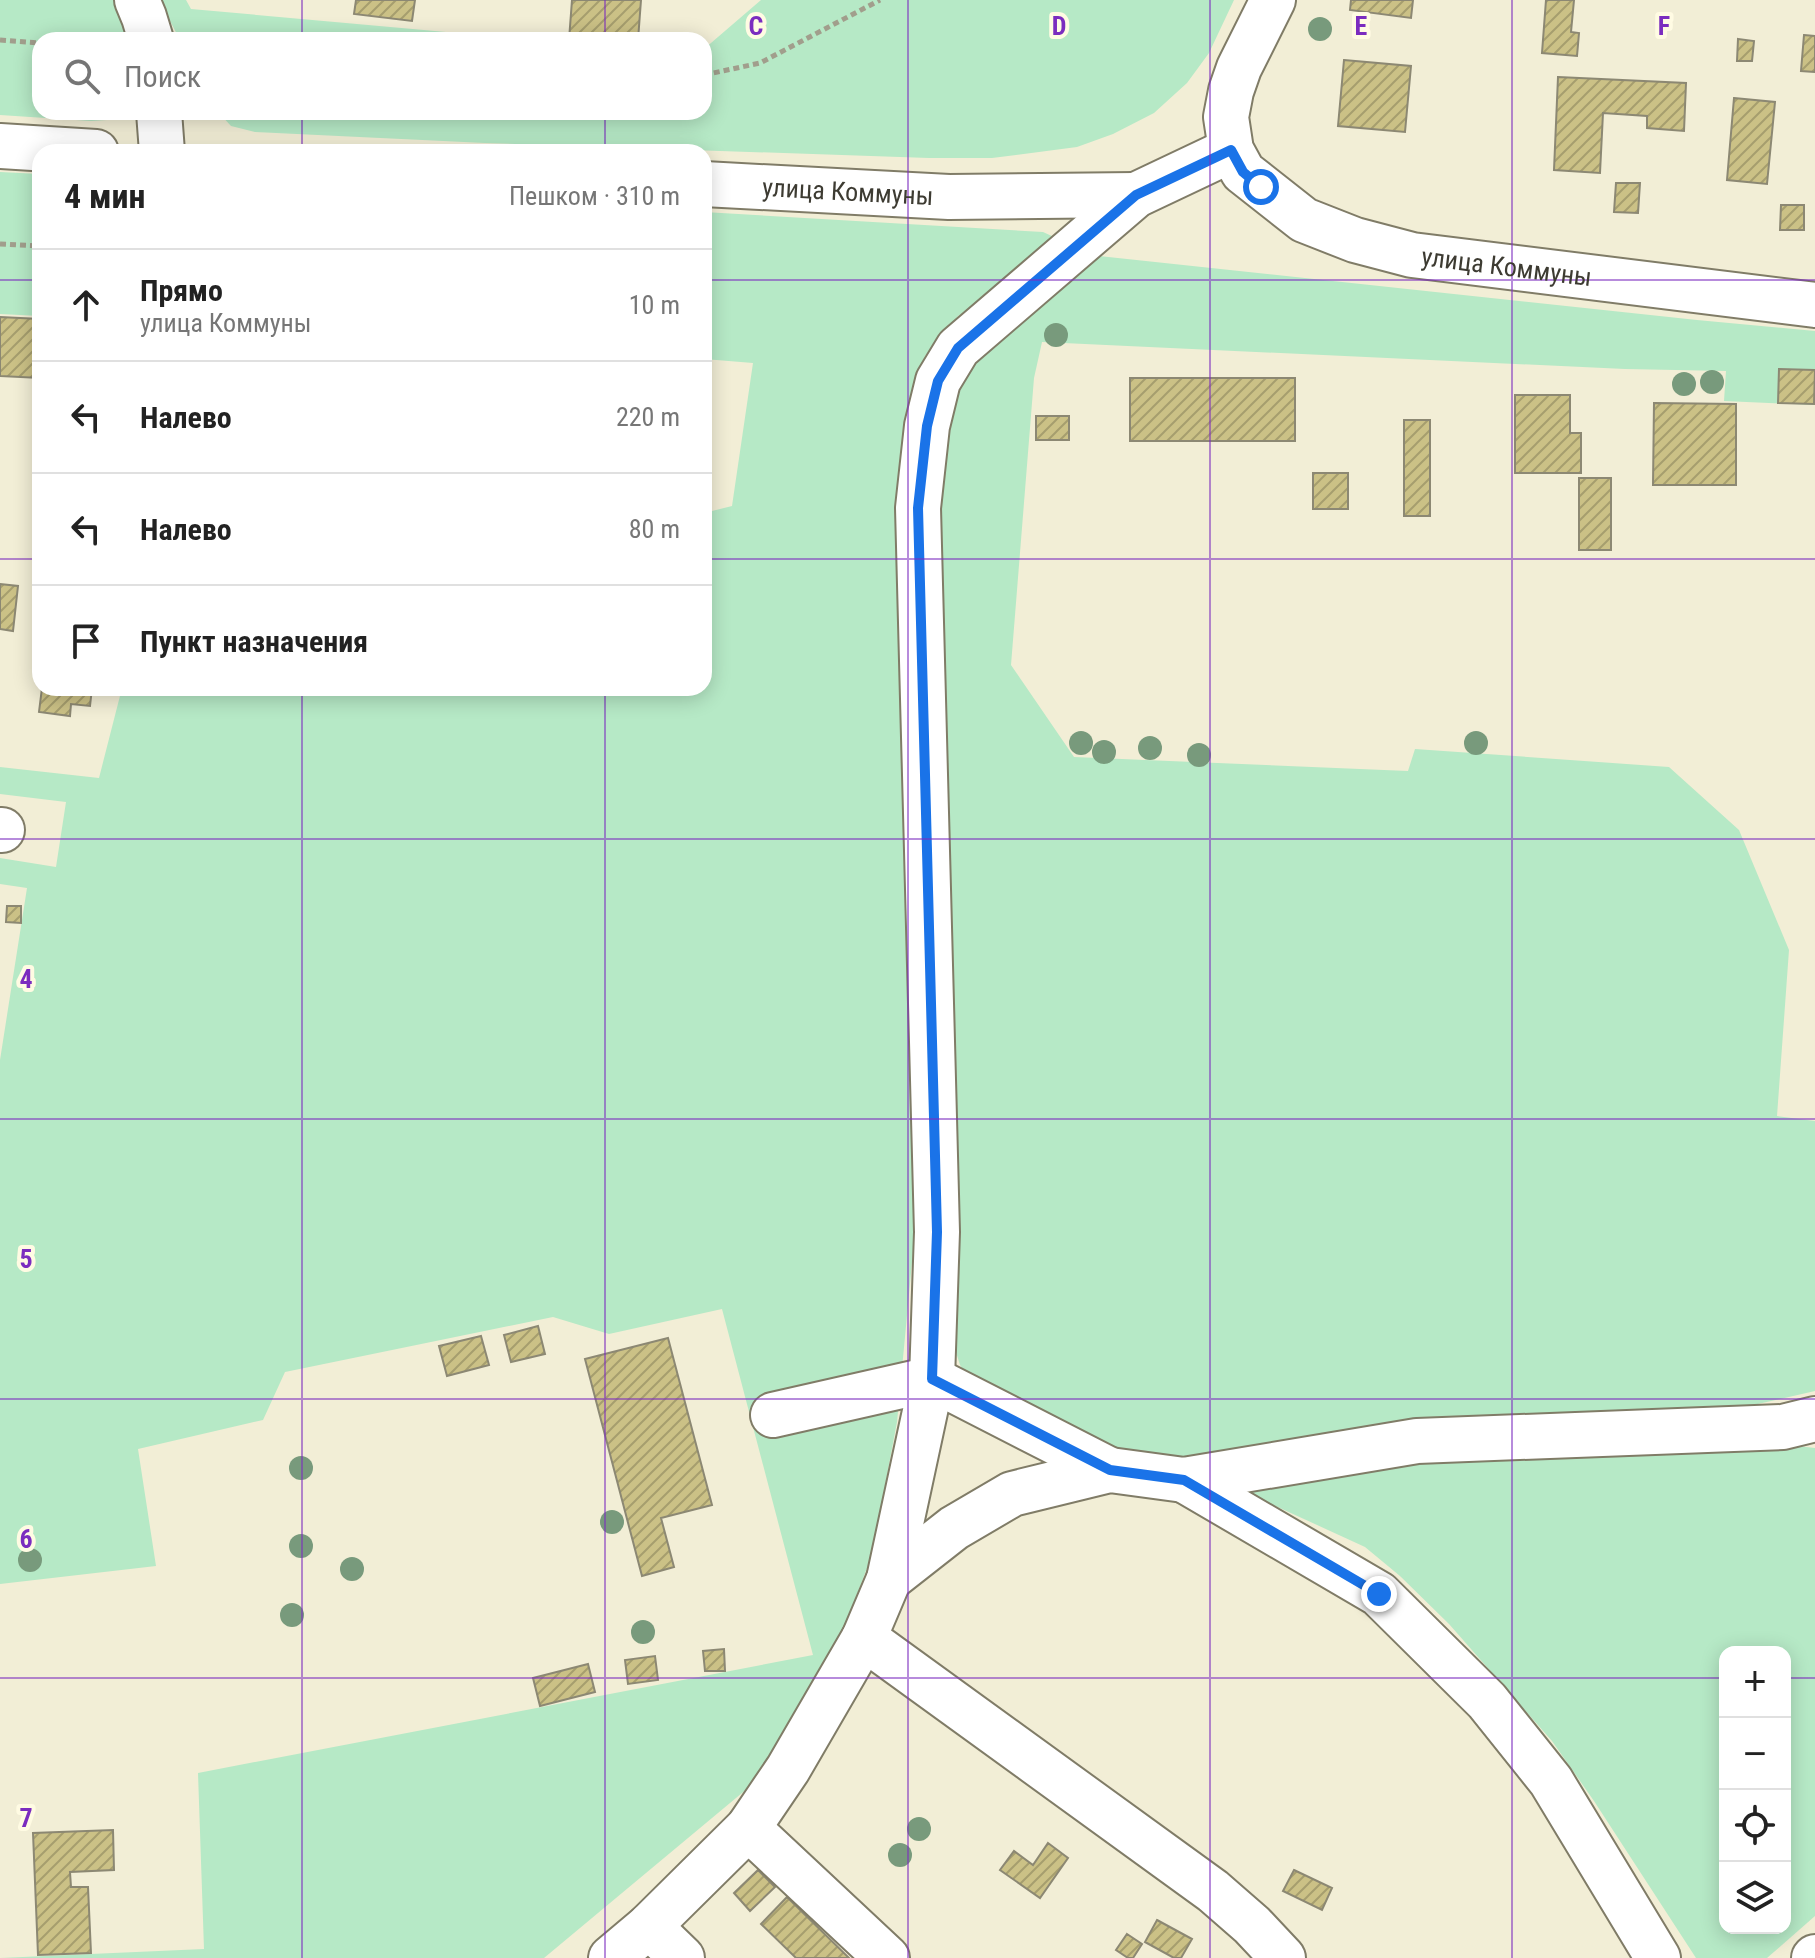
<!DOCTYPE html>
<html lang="ru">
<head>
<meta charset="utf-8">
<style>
  :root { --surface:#fff; --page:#f6f6f6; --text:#222; --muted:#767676; --line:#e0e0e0 }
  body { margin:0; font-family:"Roboto Condensed",sans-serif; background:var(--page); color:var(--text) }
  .controls { position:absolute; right:24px; bottom:24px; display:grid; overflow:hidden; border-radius:16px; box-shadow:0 4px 20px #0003 }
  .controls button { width:72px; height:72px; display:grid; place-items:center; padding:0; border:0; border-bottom:2px solid var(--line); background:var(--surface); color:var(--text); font:40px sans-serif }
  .stop { position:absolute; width:24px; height:24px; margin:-18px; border:6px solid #1a73e8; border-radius:50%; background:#fff }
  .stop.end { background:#1a73e8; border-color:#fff; box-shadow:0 2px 8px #0008 }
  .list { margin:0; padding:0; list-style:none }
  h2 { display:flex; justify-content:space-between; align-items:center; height:104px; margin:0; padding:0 32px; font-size:34px }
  h2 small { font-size:26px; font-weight:400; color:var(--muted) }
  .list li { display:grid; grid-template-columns:52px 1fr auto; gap:24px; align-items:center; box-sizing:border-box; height:112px; padding:0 32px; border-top:2px solid var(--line) }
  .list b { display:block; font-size:30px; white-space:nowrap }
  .list p { margin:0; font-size:26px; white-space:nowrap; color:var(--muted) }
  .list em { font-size:26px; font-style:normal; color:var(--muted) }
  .icon { flex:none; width:44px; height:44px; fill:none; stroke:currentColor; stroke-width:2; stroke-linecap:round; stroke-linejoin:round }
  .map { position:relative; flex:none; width:1815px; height:1958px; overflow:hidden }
  .search { position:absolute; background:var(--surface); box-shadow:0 4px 20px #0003; left:32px; top:32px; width:680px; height:88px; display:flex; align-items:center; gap:20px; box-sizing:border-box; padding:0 28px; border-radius:24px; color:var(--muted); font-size:30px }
  .panel { position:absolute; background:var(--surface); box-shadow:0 4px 20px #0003; left:32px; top:144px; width:680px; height:552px; border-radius:24px }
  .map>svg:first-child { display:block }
</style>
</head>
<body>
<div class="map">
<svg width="1815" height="1958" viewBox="0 0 1815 1958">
  <defs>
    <pattern id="building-hatch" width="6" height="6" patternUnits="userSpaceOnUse" patternTransform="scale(2)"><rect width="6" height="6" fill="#cbc186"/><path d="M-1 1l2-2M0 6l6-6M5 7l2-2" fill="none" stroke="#a69e6e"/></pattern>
  </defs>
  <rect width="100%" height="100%" fill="#f2eed6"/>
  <path fill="#b6e9c6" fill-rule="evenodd" d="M0,0H115L137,40H40V112H142L123,119L91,121L0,115Z
    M159,0H186L191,9L536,40H180Z
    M761,0H1234L1209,53L1187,83L1154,113L1113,134L1077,147L992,158H929L485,143L255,132L231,126L218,112H704V49Z
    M0,172L40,174V316L0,314Z
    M704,212L1043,232L1054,237L1008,282L958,316L925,356L909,408L898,571L915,1230L897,1422L872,1555L827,1673L779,1747L748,1788L544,1958H0L204,1949L198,1773L813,1655L722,1309L609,1334L553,1317L285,1372L263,1420L138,1449L156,1566L0,1584V1060L27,888L0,884V858L56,867L66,802L0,794V767L99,778L122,688H704V513L732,506L753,363L704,359Z
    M1099,256L1697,320L1815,331V405L1724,401L1726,371L1625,369L1042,342L1034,378L1011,665L1074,757L1408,771L1415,749L1669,767L1739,830L1789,950L1777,1116L1815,1121V1391L1749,1406L1153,1465L1091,1454L970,1380L960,1365L954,1346L937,553L948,406L963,364L1053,282Z
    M1780,1444L1815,1448V1916L1767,1958H1696L1594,1801L1552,1741L1449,1624L1400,1576L1365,1547L1243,1491L1435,1454ZM1725,1652H1785V1928H1725Z"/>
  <path fill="url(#building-hatch)" stroke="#8c8873" stroke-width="2" d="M356,0H415L412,21L354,14Z
    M572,0H641L638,40H569Z
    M1351,0H1413L1411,18L1350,10Z
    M1546,0H1574L1571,32L1579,33L1577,56L1542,53Z
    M1804,35L1815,36V72L1801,71Z
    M1738,39L1754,41L1752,61H1737Z
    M1344,60L1411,66L1405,132L1338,126Z
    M1558,77L1686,83L1684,131L1647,128V116L1603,113L1600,173L1554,170Z
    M1734,98L1775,102L1767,184L1727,180Z
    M1616,183H1640L1638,213L1614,212Z
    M1781,205H1804V230H1780Z
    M0,317L40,319V378L0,376Z
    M1779,369L1815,370L1814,404L1778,403Z
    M1130,378H1295V441H1130Z
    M1515,395H1570V433H1581V473H1515Z
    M1654,403L1736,404V485H1653Z
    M1036,416H1069V440H1036Z
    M1404,420H1430V516H1404Z
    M1313,473H1348V509H1313Z
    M1579,478H1611V550H1579Z
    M0,584L18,586L13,631L0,629Z
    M42,688H92L90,706L71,704L70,716L39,712Z
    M7,906H21V923L6,922Z
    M538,1326L545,1354L511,1362L504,1335Z
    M481,1336L489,1365L447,1376L439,1346Z
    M668,1338L712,1505L661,1518L674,1567L642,1576L585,1359Z
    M724,1649L725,1671H705L703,1651Z
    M655,1656L658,1680L628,1684L625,1660Z
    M588,1664L595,1692L540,1706L533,1678Z
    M113,1830L114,1870L70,1872L71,1887H88L91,1953L38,1955L33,1833Z
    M1048,1843L1068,1858L1040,1898L1000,1870L1014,1851L1033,1865Z
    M758,1870L775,1887L750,1911L734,1893Z
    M1294,1870L1332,1888L1322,1910L1283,1891Z
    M787,1897L849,1958H796L761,1924Z
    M1157,1920L1192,1939L1181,1958H1174L1145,1942Z
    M1127,1934L1142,1944L1133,1958H1128L1116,1950Z"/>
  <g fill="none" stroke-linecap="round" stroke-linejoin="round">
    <defs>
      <g id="minor">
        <path d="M137,0L144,17L151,40"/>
        <path id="s1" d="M1273,0L1239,68L1231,91L1226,117L1231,150L1243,172L1304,220L1355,240L1412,255L1815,305"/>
        <path d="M159,112L162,152"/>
        <path d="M0,146L96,152"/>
        <path id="s2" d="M704,184L949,197L1136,195"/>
        <path d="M0,830H2"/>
        <path d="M773,1415L932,1379L1110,1470"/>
        <path d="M1184,1480L1379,1594L1487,1701L1551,1781L1658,1958"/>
        <path d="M889,1579L954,1528L1012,1494L1110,1470L1184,1480L1417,1441L1783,1427L1815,1419"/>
        <path d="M864,1638L1213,1891L1252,1925L1283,1958"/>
        <path d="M748,1828L887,1958"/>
        <path d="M649,1926L682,1958"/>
        <path d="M611,1958L649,1926L748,1828L788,1769L864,1638L889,1579L932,1379L937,1232L918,508L927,426L938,381L958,348L1136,195L1231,150"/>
        <path d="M1814,1958L1815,1957"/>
      </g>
    </defs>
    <use href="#minor" stroke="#807c67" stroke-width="48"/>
    <path stroke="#a19e8c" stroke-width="5" stroke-dasharray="6 4" stroke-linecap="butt" d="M0,40L40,43
      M704,75L760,63L880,0
      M0,244L40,246"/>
    <use href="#minor" stroke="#fff" stroke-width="44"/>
  </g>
  <g fill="#789a7c">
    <circle cx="1320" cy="29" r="12"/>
    <circle cx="1056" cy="335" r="12"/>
    <circle cx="1712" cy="382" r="12"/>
    <circle cx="1684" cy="384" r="12"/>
    <circle cx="1081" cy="743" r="12"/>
    <circle cx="1476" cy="743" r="12"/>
    <circle cx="1150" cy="748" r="12"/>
    <circle cx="1104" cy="752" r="12"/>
    <circle cx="1199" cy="755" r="12"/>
    <circle cx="301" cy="1468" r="12"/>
    <circle cx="612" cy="1522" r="12"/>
    <circle cx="301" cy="1546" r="12"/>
    <circle cx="30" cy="1560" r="12"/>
    <circle cx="352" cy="1569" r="12"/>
    <circle cx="292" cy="1615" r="12"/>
    <circle cx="643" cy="1632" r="12"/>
    <circle cx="919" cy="1829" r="12"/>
    <circle cx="900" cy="1855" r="12"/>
  </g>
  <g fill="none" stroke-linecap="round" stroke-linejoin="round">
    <path stroke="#1a73e8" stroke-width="10" d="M1261,187L1243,172L1231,150L1136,195L958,348L938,381L927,426L918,508L937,1232L932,1379L1110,1470L1184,1480L1379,1594"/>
  </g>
  <path fill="none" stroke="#7b2cbf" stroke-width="2" stroke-opacity="0.55" d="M302,0V40M605,0V40M908,0V1958M1210,0V1958M1512,0V1958M302,112V152M605,112V152M0,280H40M704,280H1815M0,559H40M704,559H1815M302,688V1958M605,688V1958M0,839H1815M0,1119H1815M0,1399H1815M0,1678H1725M1785,1678H1815"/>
  <g text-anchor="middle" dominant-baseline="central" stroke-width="8" stroke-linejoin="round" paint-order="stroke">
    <g font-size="26" fill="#3d3b32" stroke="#fffbe3">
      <text stroke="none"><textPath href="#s2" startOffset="144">улица Коммуны</textPath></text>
      <text stroke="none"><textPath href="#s1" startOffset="472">улица Коммуны</textPath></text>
    </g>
  </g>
  <g font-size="26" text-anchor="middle" font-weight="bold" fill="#7b2cbf" stroke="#fffbe3" stroke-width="8" stroke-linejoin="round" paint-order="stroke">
    <text x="756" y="35">C</text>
    <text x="1059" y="35">D</text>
    <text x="1361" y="35">E</text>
    <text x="1664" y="35">F</text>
    <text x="26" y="988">4</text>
    <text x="26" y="1268">5</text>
    <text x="26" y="1548">6</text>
    <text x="26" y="1827">7</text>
  </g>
</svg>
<div class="controls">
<button>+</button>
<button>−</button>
<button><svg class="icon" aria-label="locate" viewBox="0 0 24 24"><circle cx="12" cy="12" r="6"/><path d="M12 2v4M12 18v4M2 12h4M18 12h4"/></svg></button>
<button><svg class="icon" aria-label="layers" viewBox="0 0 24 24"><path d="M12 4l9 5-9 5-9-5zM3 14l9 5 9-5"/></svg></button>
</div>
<div class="stop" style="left:1261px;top:187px"></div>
<div class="stop end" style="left:1379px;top:1594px"></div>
<div class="search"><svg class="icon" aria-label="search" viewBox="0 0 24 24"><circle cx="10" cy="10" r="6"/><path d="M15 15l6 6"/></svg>Поиск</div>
<section class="panel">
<h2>4 мин<small>Пешком · 310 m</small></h2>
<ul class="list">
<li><svg class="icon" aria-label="ahead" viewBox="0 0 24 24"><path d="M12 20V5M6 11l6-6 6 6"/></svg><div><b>Прямо</b><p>улица Коммуны</p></div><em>10 m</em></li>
<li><svg class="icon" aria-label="left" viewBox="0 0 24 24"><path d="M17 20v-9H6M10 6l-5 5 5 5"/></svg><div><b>Налево</b></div><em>220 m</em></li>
<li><svg class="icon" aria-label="left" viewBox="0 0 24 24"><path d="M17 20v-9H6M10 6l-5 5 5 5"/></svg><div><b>Налево</b></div><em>80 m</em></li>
<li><svg class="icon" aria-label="arrive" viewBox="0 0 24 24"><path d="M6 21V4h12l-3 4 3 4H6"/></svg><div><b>Пункт назначения</b></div></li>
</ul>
</section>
</div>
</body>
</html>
